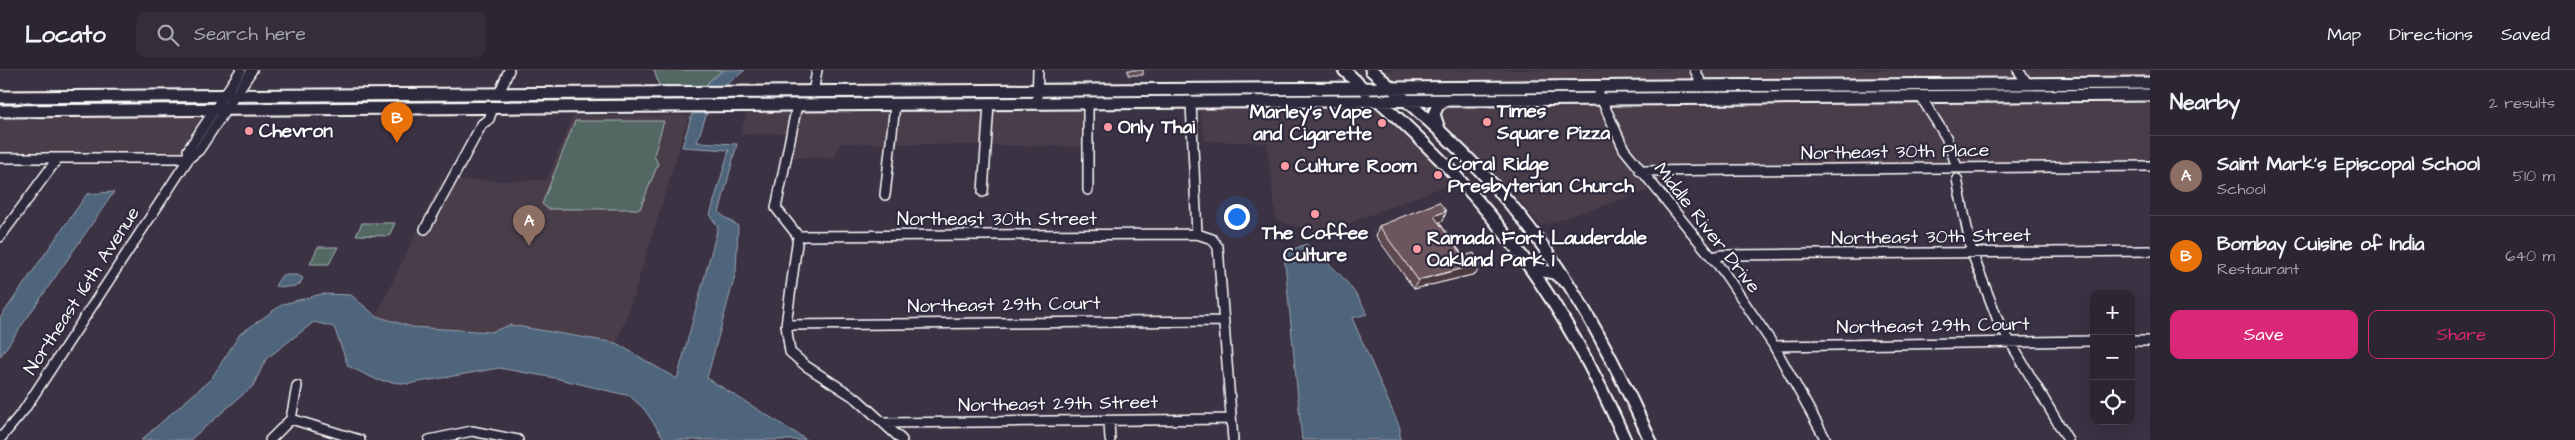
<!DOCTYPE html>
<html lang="en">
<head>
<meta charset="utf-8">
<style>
  :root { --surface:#2c2632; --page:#342e3a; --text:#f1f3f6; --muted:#a6a5ac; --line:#48434d; --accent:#db2777 }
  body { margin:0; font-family:"Architects Daughter",sans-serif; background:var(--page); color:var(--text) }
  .controls { position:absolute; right:15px; bottom:15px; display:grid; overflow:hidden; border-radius:10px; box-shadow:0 5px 20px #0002 }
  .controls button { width:45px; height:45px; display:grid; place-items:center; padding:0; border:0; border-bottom:1px solid var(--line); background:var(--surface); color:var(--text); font:25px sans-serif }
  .you { position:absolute; left:1236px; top:146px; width:18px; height:18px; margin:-12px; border:4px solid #fff; border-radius:50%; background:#1a73e8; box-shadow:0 0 0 8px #1a73e833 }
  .badge { display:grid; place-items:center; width:32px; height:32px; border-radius:50%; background:var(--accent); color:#fff; font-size:16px; font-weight:700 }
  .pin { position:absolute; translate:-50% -41px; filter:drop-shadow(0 1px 2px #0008) }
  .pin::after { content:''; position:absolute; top:26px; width:18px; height:15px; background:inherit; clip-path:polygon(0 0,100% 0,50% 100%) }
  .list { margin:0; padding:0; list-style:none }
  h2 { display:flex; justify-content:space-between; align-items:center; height:65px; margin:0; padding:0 20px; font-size:21px }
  h2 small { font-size:16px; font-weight:400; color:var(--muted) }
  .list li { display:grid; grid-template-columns:32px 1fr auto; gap:15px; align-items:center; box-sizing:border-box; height:80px; padding:0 20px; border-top:1px solid var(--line) }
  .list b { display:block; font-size:19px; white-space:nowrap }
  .list p { margin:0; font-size:16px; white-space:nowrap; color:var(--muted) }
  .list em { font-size:16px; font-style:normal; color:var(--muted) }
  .actions { display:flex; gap:10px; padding:15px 20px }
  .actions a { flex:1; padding:11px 0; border:1px solid var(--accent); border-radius:10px; text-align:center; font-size:18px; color:var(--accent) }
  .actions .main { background:var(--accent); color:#fff }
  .icon { flex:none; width:28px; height:28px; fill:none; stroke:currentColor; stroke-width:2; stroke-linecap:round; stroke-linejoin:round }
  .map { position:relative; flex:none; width:2150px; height:370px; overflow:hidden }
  header { display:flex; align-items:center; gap:30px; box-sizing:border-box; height:70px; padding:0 25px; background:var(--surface); border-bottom:1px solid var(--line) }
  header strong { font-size:24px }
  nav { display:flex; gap:28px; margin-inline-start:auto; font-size:18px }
  .search { width:350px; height:45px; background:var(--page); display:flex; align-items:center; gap:12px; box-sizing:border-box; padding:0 18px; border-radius:10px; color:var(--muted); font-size:19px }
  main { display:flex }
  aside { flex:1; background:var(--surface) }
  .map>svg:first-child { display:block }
</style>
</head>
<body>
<header>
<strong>Locato</strong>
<div class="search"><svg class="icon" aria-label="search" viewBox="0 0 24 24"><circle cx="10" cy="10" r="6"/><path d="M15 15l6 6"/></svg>Search here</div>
<nav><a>Map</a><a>Directions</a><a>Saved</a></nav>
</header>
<main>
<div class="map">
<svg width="2150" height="370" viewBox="0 0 2150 370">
  <rect width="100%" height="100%" fill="#3b3243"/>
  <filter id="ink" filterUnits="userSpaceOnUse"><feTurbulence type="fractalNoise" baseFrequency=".02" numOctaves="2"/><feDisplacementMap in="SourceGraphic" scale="10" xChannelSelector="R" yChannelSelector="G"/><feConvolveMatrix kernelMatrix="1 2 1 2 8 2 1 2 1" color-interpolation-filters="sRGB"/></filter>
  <g filter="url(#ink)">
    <path fill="#4a3c4a" d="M1381,0H2150V10L1398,15Z
      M1920,33L1944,72L1949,93L1659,98L1642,92L1623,67L1612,36Z
      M2150,33V91L1962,92L1933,34Z
      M1447,35L1599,36L1624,85L1649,120L1541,156L1505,114L1444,54L1439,44Z
      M1378,36L1458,111L1321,164L1276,150L1267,73L1205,71L1199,38Z
      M1082,38V77L840,73L835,88L782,87L786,63L740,65L747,41Z
      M208,43L181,86L0,85V45Z
      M573,45L689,46L629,241L616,273L510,255L491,262L412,257L376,246L441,111L547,110Z"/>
    <path fill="#526864" stroke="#a8b4b2" d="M654,0H724L709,11L706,17L659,16Z
      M575,51H664L654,85L658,94L640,139H548L542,134Z
      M362,153H395L389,166L356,165Z
      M318,177H338L329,194H310Z"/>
    <path fill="#50657c" stroke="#96a3b0" d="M724,0H745L724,17H706L709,11Z
      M707,43L697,72L737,74L719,143L738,156L736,202L707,308L807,370H665L644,339L630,326L555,308L499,298L408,314L377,310L348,296L334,257L314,252L266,289L253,316L190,370H141L211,309L240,264L283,234L322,224L351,225L376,246L412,257L491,262L510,255L616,273L677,309L718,157L710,145L729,80L682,77L692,44Z
      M114,122L0,287V248L87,124Z
      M1306,174C1330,193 1354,215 1367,244L1352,248L1400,358V370H1302L1284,183Z
      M282,205H297L303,208L299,215C289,218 283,217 275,216Z"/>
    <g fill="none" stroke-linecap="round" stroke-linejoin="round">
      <defs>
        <path id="minor" d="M1695,0L1703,17
          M2018,0L2028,14
          M813,23L817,0
          M499,24L509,0
          M1599,24L1624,79L1723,201L1774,276L1826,370
          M1921,27L1946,67L1957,97
          M1191,33L1197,164L1212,169L1218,177L1233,370
          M1037,34L1038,0
          M1088,34V120
          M797,35L776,138L798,166L786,255L790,282L806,296L857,329L902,370
          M0,88H189
          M189,88L188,80L241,0
          M1640,101L2150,96
          M1957,109L1972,183L1999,253L2068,370
          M983,122L989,34
          M885,125L895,35
          M425,159L482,54L489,49L493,38
          M798,166L1197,164
          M0,167L58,88
          M1712,187L1722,185L2150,181
          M786,255L1222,251
          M2131,271H2150
          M1774,276L2094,271
          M297,316L291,349L360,370
          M1109,352L1110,370
          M884,353L1231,349
          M0,369L24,340L189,88L199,80L252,0
          M270,370L291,349
          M429,370L472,361L518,370"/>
        <path id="major" d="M1344,0L1366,21
          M1371,0C1420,42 1469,85 1511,135C1570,205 1613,287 1650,370
          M0,27L2150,13
          M1379,31C1492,131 1565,232 1625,370
          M0,41L2150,25
          M1439,59L1434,44L1438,35L1444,31
          M1533,199L1554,203L1564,211"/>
      </defs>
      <use href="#minor" stroke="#fff" stroke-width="12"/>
      <use href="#major" stroke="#fff" stroke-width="15"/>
      <use href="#minor" stroke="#2f2a3d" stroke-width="9"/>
      <use href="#major" stroke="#2f2a3d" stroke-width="11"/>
    </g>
    <path fill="#5d484f" stroke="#fff" d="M1128,0H1143V5H1128Z
      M1446,141L1443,151L1439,152L1476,204L1414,219L1376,166L1379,156Z"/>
    <path fill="#4c3b40" stroke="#fff" d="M1446,141L1443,151L1431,155L1434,146Z
      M1480,194L1476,204L1414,219L1418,210Z"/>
    <path fill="#6c545c" stroke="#fff" d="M1439,132L1446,141L1434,146L1463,186L1474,183L1480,194L1418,210L1379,156Z"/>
  </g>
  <g fill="#ff9aa2" stroke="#2f2a3d" stroke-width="2">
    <circle cx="1487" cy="52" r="5"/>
    <circle cx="1382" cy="53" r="5"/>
    <circle cx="1108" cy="57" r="5"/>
    <circle cx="249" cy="61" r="5"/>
    <circle cx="1285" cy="96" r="5"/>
    <circle cx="1438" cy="105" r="5"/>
    <circle cx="1315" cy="144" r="5"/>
    <circle cx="1417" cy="179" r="5"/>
  </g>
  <g text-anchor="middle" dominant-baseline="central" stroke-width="4.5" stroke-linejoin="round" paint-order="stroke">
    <g font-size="19" font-weight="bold" fill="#fff" stroke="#2f2a3d" text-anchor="start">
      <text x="1497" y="41">Times<tspan x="1497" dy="22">Square Pizza</tspan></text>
      <text x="1372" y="42" text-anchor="end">Marley's Vape<tspan x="1372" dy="22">and Cigarette</tspan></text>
      <text x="1118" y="57">Only Thai</text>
      <text x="259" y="61">Chevron</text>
      <text x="1448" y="94">Coral Ridge<tspan x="1448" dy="22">Presbyterian Church</tspan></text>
      <text x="1295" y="96">Culture Room</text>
      <text x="1315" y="163" text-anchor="middle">The Coffee<tspan x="1315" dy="22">Culture</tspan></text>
      <text x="1427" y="168">Ramada Fort Lauderdale<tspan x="1427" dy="22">Oakland Park 1</tspan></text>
    </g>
    <g font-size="19" fill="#fff" stroke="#2f2a3d">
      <text transform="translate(1895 82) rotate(-1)">Northeast 30th Place</text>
      <text x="997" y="149">Northeast 30th Street</text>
      <text transform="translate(1707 158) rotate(52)">Middle River Drive</text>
      <text transform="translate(1931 167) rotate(-1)">Northeast 30th Street</text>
      <text transform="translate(82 221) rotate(-57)">Northeast 16th Avenue</text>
      <text transform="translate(1004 235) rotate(-1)">Northeast 29th Court</text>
      <text transform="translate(1933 256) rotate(-1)">Northeast 29th Court</text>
      <text transform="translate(1058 334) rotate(-1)">Northeast 29th Street</text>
    </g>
  </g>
</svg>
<div class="controls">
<button>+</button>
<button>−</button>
<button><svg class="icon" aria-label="locate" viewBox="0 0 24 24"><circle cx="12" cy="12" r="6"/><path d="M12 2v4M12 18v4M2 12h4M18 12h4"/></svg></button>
</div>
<div class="you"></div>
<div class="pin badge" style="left:529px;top:176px;background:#8d6e63">A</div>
<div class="pin badge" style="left:397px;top:73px;background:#e8710a">B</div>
</div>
<aside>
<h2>Nearby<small>2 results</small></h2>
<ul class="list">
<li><span class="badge" style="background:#8d6e63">A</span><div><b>Saint Mark's Episcopal School</b><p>School</p></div><em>510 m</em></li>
<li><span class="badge" style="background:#e8710a">B</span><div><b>Bombay Cuisine of India</b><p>Restaurant</p></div><em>640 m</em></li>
</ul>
<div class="actions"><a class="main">Save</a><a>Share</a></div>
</aside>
</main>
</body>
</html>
